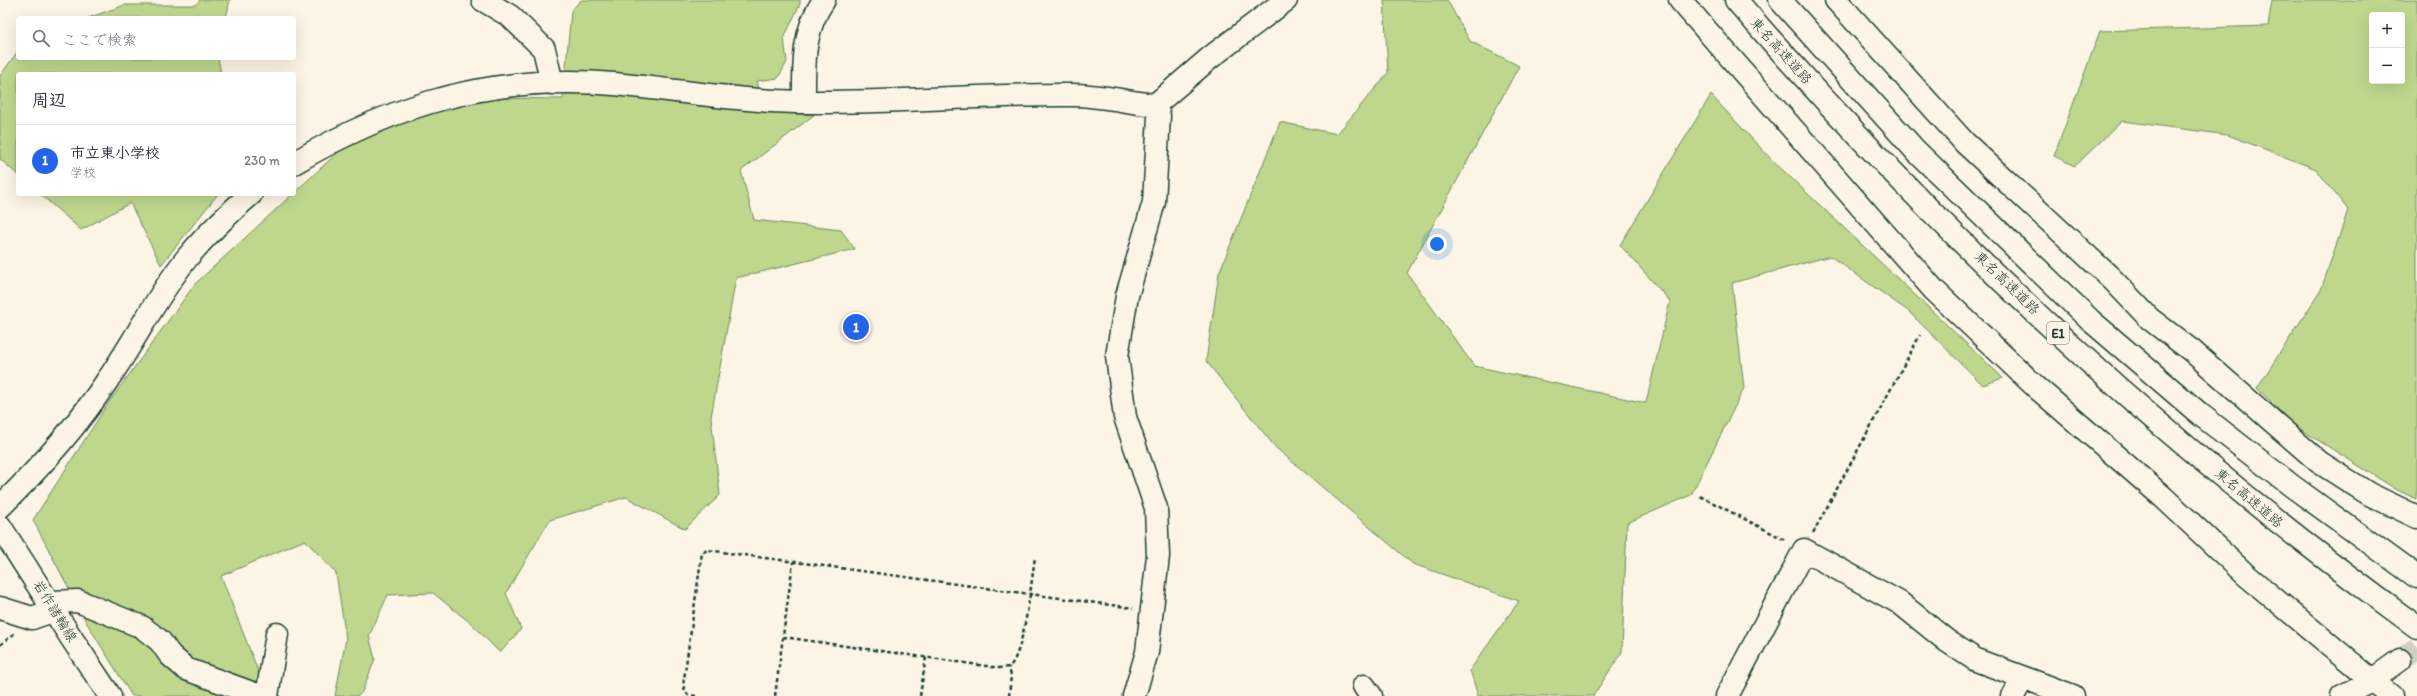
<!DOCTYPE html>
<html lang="ja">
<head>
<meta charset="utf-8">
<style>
  :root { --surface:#fff; --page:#f6f6f7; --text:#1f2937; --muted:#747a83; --line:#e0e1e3; --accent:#2563eb }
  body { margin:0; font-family:Itim,"Klee One",sans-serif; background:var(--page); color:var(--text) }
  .controls { position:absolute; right:12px; top:12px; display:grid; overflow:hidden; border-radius:4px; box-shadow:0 4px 16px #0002 }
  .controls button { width:36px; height:36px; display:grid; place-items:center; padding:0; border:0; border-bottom:1px solid var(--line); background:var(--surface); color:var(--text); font:20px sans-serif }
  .you { position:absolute; left:1437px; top:244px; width:14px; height:14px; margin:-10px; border:3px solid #fff; border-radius:50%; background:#1a73e8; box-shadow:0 0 0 6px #1a73e833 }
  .badge { display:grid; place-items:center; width:26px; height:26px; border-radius:50%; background:var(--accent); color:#fff; font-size:13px; font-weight:700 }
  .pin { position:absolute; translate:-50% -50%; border:2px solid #fff; box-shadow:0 1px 4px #0006 }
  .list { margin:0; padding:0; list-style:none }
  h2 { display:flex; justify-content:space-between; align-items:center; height:52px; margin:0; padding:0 16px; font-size:17px }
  h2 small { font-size:13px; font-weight:400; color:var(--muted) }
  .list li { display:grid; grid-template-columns:26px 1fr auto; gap:12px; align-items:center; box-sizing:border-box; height:72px; padding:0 16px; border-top:1px solid var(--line) }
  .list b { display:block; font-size:15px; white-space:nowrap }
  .list p { margin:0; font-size:13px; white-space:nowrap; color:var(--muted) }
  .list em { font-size:13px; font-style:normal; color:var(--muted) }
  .icon { flex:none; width:22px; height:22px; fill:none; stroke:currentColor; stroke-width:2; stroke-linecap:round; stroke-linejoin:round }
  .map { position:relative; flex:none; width:2417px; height:696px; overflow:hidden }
  .search { position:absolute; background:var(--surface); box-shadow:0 4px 16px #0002; left:16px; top:16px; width:280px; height:44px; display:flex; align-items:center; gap:10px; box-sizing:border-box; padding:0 14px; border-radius:4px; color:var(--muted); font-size:15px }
  .panel { position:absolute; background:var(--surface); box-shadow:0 4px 16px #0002; left:16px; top:72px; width:280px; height:124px; border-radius:4px }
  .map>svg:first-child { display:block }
</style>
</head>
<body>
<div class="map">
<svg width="2417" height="696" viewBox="0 0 2417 696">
  <rect width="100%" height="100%" fill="#fcf5e5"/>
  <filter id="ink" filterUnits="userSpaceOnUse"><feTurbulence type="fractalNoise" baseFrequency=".025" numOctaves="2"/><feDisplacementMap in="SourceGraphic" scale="8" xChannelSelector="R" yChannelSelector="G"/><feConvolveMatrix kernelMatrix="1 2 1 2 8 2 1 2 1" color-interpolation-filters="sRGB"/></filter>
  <g filter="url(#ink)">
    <path fill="#bed78d" stroke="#6e8a60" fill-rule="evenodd" d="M200,0H230L226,18H88L125,5H195Z
      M581,0H800V4L784,38L787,62L778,78L757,81L765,112L814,115L741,171L754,220L841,230L855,249L736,278L711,417L720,495L685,529L626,497L550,520L506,593L521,629L500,653L472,624L433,593L388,595L369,636L375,659L362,692L358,696H335L346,639L336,573L305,540L221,576L260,676L262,696H132L88,625L33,520L107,405L195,284L360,132L485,98L563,99L571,11Z
      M1384,0H1447L1470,41L1519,66L1407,273L1474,366L1646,403L1670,301L1620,245L1711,95L1771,159L2003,378L1983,385L1908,311L1830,256L1732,283L1744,388L1691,495L1627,523L1622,652L1593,696H1478L1470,670L1519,601L1413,564L1275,447L1206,361L1219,273L1280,122L1337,134L1388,73Z
      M2272,0H2417V499L2397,490L2294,425L2257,388L2321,290L2348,210L2316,169L2228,135L2122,121L2075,166L2054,156L2100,31L2268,26ZM2372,15H2402V81H2372Z
      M18,51V58H218L221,74H18V175L0,159V76Z
      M40,194H218L161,265L130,203L81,230Z"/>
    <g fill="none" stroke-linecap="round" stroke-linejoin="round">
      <path stroke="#d0d0c2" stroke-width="22" stroke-dasharray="22 11" stroke-linecap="butt" d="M2400,660L2417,648"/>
      <defs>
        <path id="minor" d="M483,0L510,16L544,49L552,83
          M1680,0L1934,290L2036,387L2163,497L2246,575L2391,696
          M1836,0L1965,143L2111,278L2150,319L2192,351L2319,462L2369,494L2417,517
          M804,102C804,66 802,31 824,0
          M294,163C395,103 496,74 614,84C678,90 743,102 807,102C896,103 984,94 1072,95C1099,95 1128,102 1155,105L1211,57L1286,0
          M0,507C41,467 78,425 109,378C136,339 157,295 187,258C206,235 228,214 251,194
          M50,602L78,601L142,627L160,641L170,655L186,669L260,696
          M0,608L32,618L55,610
          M1364,686L1371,696
          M267,696L277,634
          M1134,696L1147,652L1158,556L1156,508L1125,417L1117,356L1127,296L1154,202L1159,116L1155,105
          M1727,696L1804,550L1900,603L1947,641L1976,660L2073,696
          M2013,696L2023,678
          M2342,696L2371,681L2400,660"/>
        <path id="major" d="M0,526L72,639L110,696"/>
        <path id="highway" d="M1736,0C1937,234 2167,446 2417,627
          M1780,0L1916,151L2090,320L2201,415L2292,486L2417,577"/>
      </defs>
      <use href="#minor" stroke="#1f3d34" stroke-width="25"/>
      <use href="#major" stroke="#1f3d34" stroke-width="25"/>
      <use href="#highway" stroke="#1f3d34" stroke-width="25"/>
      <path stroke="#1f3d34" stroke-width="2.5" stroke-dasharray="4 3" stroke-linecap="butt" d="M1700,496L1787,541
        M1813,533L1920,335
        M783,637L1000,668L1009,667C1024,655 1032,578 1035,557
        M0,645L15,633
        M696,696L688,695L683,686L702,553L707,550L1133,608
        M775,696L793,562
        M920,696L926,657
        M1009,696L1011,676L1009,667"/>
      <use href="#minor" stroke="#fcf5e5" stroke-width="22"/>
      <use href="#major" stroke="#fcf5e5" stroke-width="22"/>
      <use href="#highway" stroke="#fcf5e5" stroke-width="22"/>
    </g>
  </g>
  <g text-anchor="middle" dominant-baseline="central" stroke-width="3" stroke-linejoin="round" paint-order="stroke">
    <rect fill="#fcf5e5" stroke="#617469" stroke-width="1" x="2047" y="322" width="22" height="22" rx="3"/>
    <g font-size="13" font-weight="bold" fill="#1f3d34">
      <text x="2058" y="333">E1</text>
    </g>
    <g font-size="14" fill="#1f3d34" stroke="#fcf5e5">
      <text transform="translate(1781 51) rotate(48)">東名高速道路</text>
      <text transform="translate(2007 283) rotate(44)">東名高速道路</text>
      <text transform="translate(2249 498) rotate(40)">東名高速道路</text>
      <text transform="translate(55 611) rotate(58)">岩作諸輪線</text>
    </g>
  </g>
</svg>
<div class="controls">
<button>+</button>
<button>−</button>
</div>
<div class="you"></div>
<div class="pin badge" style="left:856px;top:327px">1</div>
<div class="search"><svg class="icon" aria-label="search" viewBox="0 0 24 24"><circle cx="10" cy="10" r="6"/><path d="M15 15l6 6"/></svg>ここで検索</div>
<section class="panel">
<h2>周辺<small></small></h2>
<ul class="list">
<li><span class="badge">1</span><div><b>市立東小学校</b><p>学校</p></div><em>230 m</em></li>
</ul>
</section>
</div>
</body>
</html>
